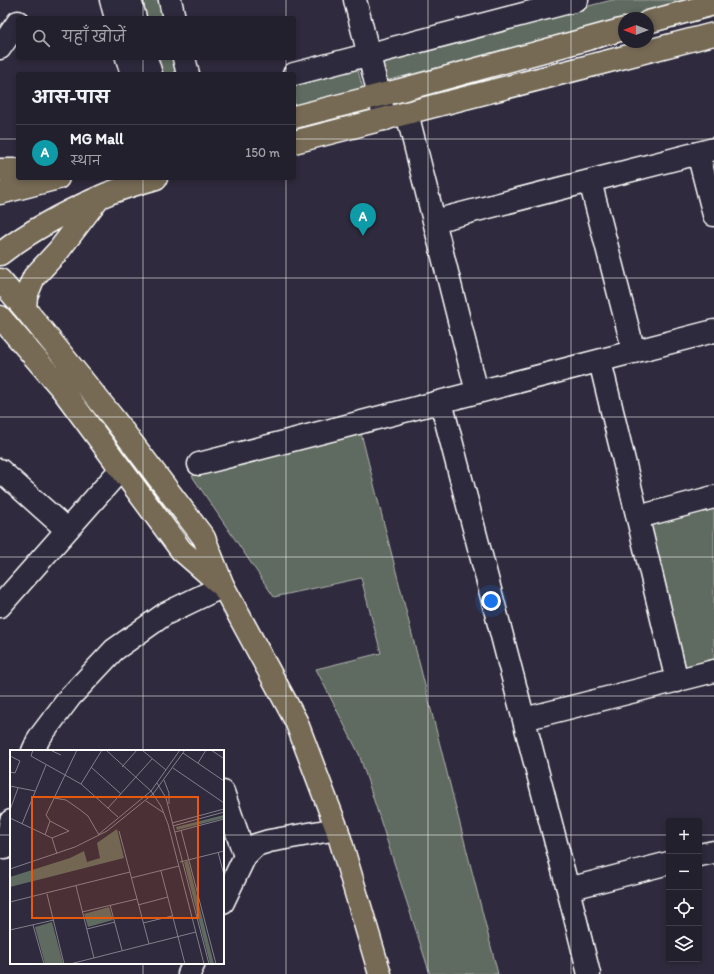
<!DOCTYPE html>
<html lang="hi">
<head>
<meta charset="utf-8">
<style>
  :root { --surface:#23202e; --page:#2f2d3a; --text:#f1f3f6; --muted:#a3a3aa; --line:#403e4a; --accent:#bca0f2 }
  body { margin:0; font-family:Itim,"Playpen Sans Deva",sans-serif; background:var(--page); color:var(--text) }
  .controls { position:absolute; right:12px; bottom:12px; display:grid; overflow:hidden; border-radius:4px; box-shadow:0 2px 6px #0003 }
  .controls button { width:36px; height:36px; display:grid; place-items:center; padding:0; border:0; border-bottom:1px solid var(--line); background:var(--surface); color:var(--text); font:20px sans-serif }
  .compass { position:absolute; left:618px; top:12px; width:36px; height:36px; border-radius:50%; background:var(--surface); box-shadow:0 2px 6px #0003; rotate:270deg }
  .you { position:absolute; left:491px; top:601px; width:14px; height:14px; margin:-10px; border:3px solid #fff; border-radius:50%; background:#1a73e8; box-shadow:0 0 0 6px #1a73e833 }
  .badge { display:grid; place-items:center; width:26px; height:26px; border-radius:50%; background:var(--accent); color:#fff; font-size:13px; font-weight:700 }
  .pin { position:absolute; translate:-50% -33px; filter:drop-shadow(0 1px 2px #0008) }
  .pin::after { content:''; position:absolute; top:21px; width:14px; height:12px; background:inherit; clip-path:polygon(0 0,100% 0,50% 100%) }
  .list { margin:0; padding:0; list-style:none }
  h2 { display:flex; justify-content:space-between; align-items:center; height:52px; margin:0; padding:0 16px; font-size:17px }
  h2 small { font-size:13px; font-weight:400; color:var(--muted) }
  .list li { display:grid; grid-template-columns:26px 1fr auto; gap:12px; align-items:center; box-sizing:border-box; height:56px; padding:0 16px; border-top:1px solid var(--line) }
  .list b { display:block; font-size:15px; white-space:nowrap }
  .list p { margin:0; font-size:13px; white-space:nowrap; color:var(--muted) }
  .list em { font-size:13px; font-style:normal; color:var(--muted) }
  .icon { flex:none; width:22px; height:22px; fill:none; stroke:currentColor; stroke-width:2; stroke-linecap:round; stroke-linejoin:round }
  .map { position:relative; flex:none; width:714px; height:974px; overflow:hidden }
  .search { position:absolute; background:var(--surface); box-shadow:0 2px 6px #0003; left:16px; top:16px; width:280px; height:44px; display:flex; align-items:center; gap:10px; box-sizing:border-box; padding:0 14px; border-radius:4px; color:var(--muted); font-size:15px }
  .panel { position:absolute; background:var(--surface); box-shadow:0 2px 6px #0003; left:16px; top:72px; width:280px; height:108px; border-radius:4px }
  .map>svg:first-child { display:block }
</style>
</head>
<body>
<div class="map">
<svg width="714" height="974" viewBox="0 0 714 974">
  <rect width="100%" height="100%" fill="#2f2a3d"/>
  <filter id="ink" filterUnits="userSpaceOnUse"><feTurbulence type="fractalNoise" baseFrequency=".025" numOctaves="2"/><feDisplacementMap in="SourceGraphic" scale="8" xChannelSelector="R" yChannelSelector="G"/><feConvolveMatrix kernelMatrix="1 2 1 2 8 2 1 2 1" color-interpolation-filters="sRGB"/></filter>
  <g filter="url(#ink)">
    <path fill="#5f6a60" stroke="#afb4b0" d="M143,0H165L169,18H147Z
      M612,0H701L631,18H624V20L385,81L379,60Z
      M158,58H180L184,74H162Z
      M357,67L363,89L294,106V83Z
      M361,433L498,974H430L359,754L316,669L381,653L361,578L274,597L192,476Z
      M714,504V662L686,670L646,523Z"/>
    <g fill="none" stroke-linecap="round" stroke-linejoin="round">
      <defs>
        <path id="minor" d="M111,0L116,18
          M130,0L135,18
          M170,0L174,18
          M355,0L385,119
          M0,48L18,22
          M127,58L132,74
          M146,58L151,74
          M184,58L188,74
          M294,74L577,0
          M407,113L477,392
          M698,153L714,215
          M590,181L634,352
          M434,221L714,149
          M600,361L677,681
          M441,402L568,889L589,974
          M199,464L714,331
          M0,470L67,530
          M638,517L714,497
          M0,606L121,469
          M524,719L714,671
          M33,751L39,738L70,697L114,650L165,614L223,586
          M223,792L245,856
          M5,848L11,821
          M699,855L714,852
          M568,889L669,863
          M223,902L245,856L256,845L269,841L337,829
          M189,974L194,963"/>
        <path id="major" d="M648,22L714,4
          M294,117L401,90L624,29
          M294,142L714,34
          M0,170H18
          M0,193L58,178
          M0,254C30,231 63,213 98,198C117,189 137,184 156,178
          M0,280L25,309L114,419L204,538L223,586L296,721L337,829L380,974
          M25,309L26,296L34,277L59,250L97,200
          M0,317L62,389L181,550L220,584"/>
      </defs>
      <use href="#minor" stroke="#fff" stroke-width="25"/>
      <use href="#major" stroke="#fff" stroke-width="25"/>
      <use href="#minor" stroke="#2f2a3d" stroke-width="22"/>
      <use href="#major" stroke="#766a54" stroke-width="22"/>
    </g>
  </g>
  <path fill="none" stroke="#fff" stroke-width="1" stroke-opacity="0.55" d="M143,0V18M286,0V18M428,0V974M571,0V974M143,58V74M286,58V74M0,139H18M294,139H714M143,178V751M286,178V974M0,278H714M0,417H714M0,557H714M0,696H714M0,835H11M223,835H669M699,835H714M143,963V974"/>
  <g transform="translate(10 750)">
    <rect width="214" height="214" fill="#2f2a3d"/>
    <path d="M214,65V68L167,80L166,77ZM107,79L114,108L0,137V127L60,108L74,101L77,112L90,108L87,93ZM178,111L204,214H200L174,112ZM99,157L103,170L78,177L74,164ZM42,172L53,213L35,214L25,177Z" fill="#5f6a60"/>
    <path fill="none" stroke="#827f8b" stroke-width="1" d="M23,0L21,6L71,34L108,67M40,0L51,5M96,0L141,41M132,0L156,20M201,0L213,8M173,3L214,31M0,6L10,11L5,23L0,22M188,13L196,0M81,17L111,44M112,17L127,0M163,18L214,53M154,30L159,43V54M147,33L156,48L199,214M71,34L92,0M0,36L25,41M141,41L151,56L158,74L194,214M44,48L56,50L69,59L78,66L89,85M136,51L154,63M98,58L142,9M0,60L8,38M0,68L42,88L47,104M40,71L59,81L42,88M162,73L214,59M12,74L36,15M163,76L214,62M171,80L206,214M109,81L139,194M165,82L214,69M89,84L141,41L170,0M35,85L40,71L36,65L67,0M208,102L214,125M170,112L214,101M0,119L65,97L97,81L143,44L175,0M151,121L175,214M121,128L169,116M66,136L84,208M37,144L54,214M0,152L120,122M100,155L112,200M128,155L158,147M72,162L127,149M133,173L162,166M23,175L34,214M77,179L105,172M0,180L44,170M60,214L186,182"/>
    <path fill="#e8590c" fill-opacity="0.15" stroke="#e8590c" stroke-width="2" d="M22,47H188V168H22Z"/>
    <rect width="214" height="214" fill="none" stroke="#fff" stroke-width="2"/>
  </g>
</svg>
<div class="controls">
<button>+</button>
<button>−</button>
<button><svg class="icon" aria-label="locate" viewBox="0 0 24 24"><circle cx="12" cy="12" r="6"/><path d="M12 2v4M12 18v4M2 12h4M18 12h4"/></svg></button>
<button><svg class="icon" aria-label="layers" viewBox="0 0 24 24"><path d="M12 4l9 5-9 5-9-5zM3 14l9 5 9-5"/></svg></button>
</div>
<svg class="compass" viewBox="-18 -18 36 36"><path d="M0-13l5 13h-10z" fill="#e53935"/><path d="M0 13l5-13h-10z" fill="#a3a3aa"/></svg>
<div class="you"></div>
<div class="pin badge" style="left:363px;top:236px;background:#0f9aa8">A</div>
<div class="search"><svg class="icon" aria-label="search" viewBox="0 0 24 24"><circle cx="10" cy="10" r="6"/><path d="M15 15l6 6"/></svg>यहाँ खोजें</div>
<section class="panel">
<h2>आस-पास<small></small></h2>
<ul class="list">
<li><span class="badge" style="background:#0f9aa8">A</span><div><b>MG Mall</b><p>स्थान</p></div><em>150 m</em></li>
</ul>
</section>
</div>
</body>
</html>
